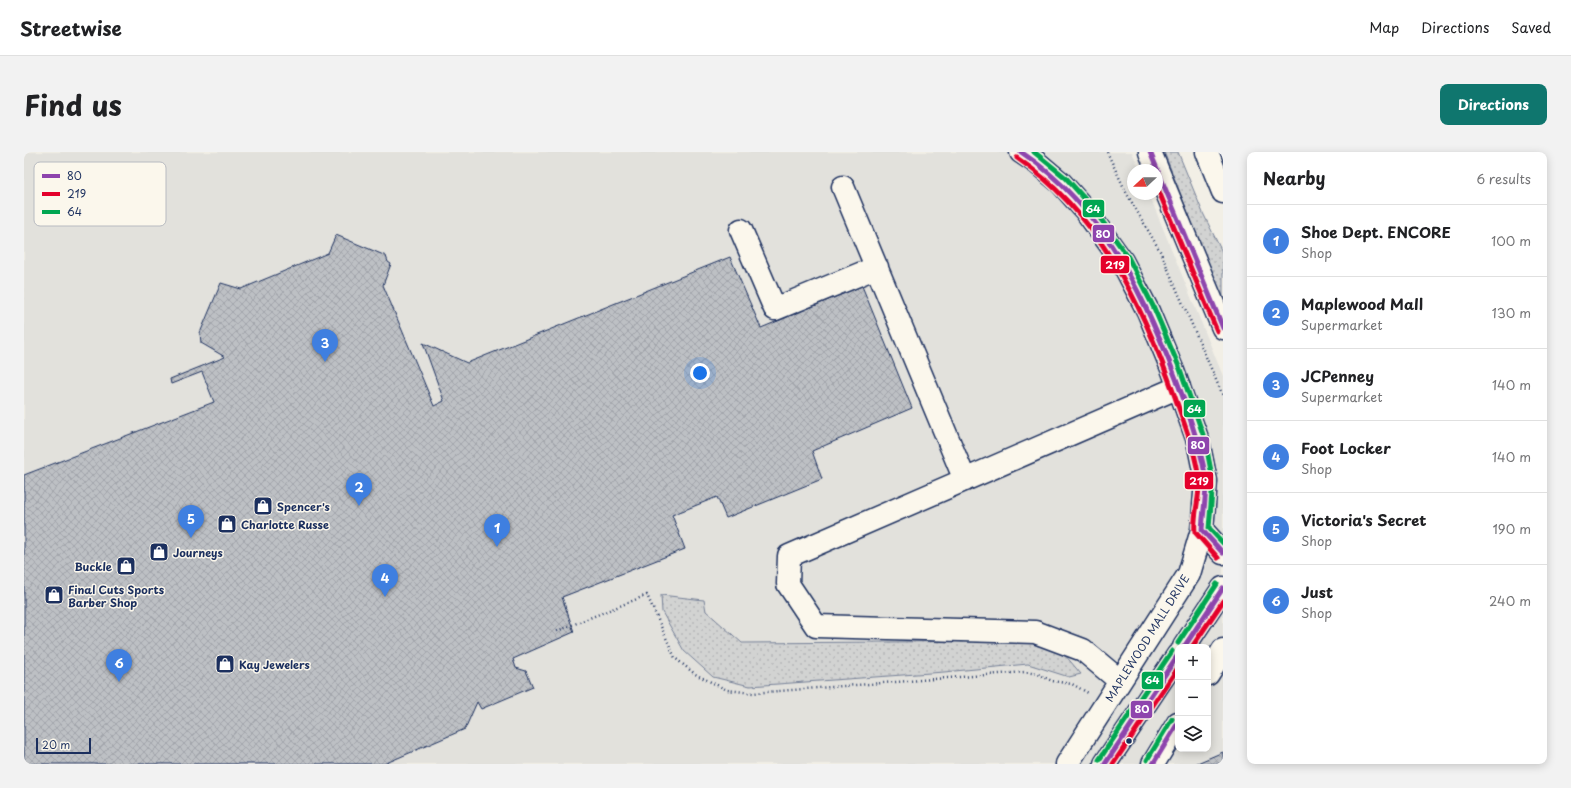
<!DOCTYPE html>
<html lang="en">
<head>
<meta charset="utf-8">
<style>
  :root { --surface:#fff; --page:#f2f2f2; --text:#202124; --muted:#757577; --line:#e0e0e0; --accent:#0f766e }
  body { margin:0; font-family:"Playpen Sans",sans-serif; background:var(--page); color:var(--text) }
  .controls { position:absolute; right:12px; bottom:12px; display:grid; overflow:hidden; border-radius:8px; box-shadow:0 2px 10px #0003 }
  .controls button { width:36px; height:36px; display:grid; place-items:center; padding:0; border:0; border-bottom:1px solid var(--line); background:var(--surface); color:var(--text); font:20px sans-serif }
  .compass { position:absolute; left:1103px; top:12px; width:36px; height:36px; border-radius:50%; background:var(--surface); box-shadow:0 2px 10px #0003; rotate:248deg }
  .scale { position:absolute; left:12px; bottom:10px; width:55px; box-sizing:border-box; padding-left:4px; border:2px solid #1b2f5e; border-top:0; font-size:11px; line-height:14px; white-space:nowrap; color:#1b2f5e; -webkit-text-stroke:3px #fbf7ec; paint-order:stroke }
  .you { position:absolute; left:676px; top:221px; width:14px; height:14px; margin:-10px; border:3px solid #fff; border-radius:50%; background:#1a73e8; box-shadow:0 0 0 6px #1a73e833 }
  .badge { display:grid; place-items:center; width:26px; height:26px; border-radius:50%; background:var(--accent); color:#fff; font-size:13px; font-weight:700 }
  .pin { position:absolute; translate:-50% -33px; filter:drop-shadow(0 1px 2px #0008) }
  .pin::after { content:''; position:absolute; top:21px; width:14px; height:12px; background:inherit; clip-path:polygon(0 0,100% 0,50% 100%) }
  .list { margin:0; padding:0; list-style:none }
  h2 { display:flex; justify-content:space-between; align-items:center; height:52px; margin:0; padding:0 16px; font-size:17px }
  h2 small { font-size:13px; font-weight:400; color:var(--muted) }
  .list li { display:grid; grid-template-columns:26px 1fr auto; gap:12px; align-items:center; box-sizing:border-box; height:72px; padding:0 16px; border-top:1px solid var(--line) }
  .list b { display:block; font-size:15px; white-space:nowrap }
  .list p { margin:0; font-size:13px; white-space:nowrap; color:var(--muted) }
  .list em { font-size:13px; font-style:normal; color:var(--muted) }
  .icon { flex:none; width:22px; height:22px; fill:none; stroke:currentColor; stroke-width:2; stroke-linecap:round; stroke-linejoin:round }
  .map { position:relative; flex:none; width:1199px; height:612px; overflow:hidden; border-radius:8px }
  header { display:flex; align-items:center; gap:24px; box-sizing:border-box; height:56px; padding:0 20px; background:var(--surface); border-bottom:1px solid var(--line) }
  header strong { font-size:19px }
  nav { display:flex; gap:22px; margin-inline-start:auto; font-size:14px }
  .intro { display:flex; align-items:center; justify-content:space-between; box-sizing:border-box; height:96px; padding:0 24px }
  h1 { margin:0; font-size:28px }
  .button { padding:10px 18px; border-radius:8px; background:var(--accent); color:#fff; font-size:14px; font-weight:700 }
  main { display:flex; gap:24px; padding:0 24px }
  aside { flex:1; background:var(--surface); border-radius:8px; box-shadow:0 2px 10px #0003 }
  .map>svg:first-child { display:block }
</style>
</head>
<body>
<header>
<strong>Streetwise</strong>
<nav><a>Map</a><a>Directions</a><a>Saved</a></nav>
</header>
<div class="intro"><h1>Find us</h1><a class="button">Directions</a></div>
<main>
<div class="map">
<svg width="1199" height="612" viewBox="0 0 1199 612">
  <defs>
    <pattern id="grass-dots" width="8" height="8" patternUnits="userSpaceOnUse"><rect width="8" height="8" fill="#d2d3d2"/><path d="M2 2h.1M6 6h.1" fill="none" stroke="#b4b5b7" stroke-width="1.8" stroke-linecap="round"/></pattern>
    <pattern id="building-cross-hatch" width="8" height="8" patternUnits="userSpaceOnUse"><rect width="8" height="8" fill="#bdc0c4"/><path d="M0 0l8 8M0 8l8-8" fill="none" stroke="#a2a5ab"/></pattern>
  </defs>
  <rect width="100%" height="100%" fill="#f2efe6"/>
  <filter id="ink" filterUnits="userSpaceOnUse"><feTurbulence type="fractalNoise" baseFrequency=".025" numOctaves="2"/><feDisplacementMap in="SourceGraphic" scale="8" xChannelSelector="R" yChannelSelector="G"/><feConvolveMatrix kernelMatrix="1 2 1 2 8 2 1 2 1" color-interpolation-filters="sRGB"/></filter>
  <g filter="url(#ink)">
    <path fill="#e2e1dc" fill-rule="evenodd" d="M0,0H1108L1116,18H1109V42H1125L1199,224V612H0ZM1154,495H1184V597H1154Z"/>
    <path fill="url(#grass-dots)" stroke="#768198" d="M1140,0H1154L1179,61L1199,102V149Z
      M637,443L680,448L682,459L718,491L1005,489L1041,503L1057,522L1045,525L1004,512L920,520L726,534L689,525L660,499L638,460Z"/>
    <path fill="url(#building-cross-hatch)" stroke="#1b2f5e" d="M312,83L362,104L364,110L367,112L359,133L410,254L420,249L399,191L443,211L706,105L737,176L838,134L888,256L788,299L798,327L702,366L693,345L648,363L661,397L538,445L550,480L489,507L492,516L502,519L509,535L457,557L453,550L441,577L360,612H0V323L190,250L178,220L147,232L146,227L201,205L177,191L176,181L197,131L217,137L304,101Z
      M1199,600V612H1171Z"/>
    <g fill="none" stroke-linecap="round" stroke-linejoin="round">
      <defs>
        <path id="minor" d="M997,0L1012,10L1037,31L1062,59L1098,109L1124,159L1149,219L1174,289L1182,329L1178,378L1165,422L1043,612
          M1126,0L1199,176
          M1183,0L1199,40
          M819,35L941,328
          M717,78L751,157L853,115
          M1178,378L1199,401
          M1160,495L1199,436
          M1184,522L1199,498
          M1096,529L1059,498L1011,480L792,474L764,432L765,404L1155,235
          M1081,612L1154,503
          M1129,612L1154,571"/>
      </defs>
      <use href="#minor" stroke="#1b2f5e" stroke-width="25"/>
      <path stroke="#1b2f5e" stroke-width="2.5" stroke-dasharray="1 3" stroke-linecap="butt" d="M1083,0L1103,42L1136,99L1199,244
        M533,479L623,443L651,506L671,522L703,538L729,541L1001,520L1014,522L1028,529L1048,532L1066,542"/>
      <use href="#minor" stroke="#fbf7ec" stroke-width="22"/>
      <defs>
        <path id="bus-1" d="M997,0C1083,57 1126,155 1160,248C1167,270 1174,290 1179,312C1180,318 1182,324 1182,330C1182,346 1179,362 1178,378L1199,401
          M1126,0L1199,176
          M1160,495L1199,436
          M1081,612L1154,503
          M1129,612L1154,571"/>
        <path id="bus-2" d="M993,6C1075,61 1119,154 1151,245C1160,272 1172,300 1175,329C1176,346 1169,363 1171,380L1194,406
          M1133,35L1193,179
          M1168,495L1199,449
          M1089,612L1154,516"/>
        <path id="bus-3" d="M1010,0L1042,26L1068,55L1104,105L1130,156L1156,217L1181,288L1189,329L1185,376L1199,391
          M1154,491L1193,432
          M1075,608L1148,499
          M1123,608L1148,567"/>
      </defs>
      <use href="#bus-1" stroke="#fbf7ec" stroke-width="8"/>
      <use href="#bus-2" stroke="#fbf7ec" stroke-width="8"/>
      <use href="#bus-3" stroke="#fbf7ec" stroke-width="8"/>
      <use href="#bus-1" stroke="#8e44ad" stroke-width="5"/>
      <use href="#bus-2" stroke="#e4002b" stroke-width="5"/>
      <use href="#bus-3" stroke="#00a651" stroke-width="5"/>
    </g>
  </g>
  <defs>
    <symbol id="shop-square" viewBox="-11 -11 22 22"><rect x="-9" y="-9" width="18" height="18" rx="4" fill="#1b2f5e" stroke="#fbf7ec"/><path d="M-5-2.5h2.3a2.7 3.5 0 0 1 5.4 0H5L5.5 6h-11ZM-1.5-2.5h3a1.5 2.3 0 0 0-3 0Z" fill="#fff"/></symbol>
  </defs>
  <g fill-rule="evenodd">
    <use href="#shop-square" x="228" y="343" width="22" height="22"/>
    <use href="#shop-square" x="192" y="361" width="22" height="22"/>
    <use href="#shop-square" x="124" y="389" width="22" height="22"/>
    <use href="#shop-square" x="91" y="403" width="22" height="22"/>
    <use href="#shop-square" x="19" y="432" width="22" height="22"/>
    <use href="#shop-square" x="190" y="501" width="22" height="22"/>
  </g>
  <circle fill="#1b2f5e" stroke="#fbf7ec" stroke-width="1.5" cx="1105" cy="589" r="3.5"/>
  <g text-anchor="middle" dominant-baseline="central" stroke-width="3" stroke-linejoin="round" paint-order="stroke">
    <g font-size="11" font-weight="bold" fill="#1b2f5e" stroke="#fbf7ec" text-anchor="start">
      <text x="253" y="354">Spencer's</text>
      <text x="217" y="372">Charlotte Russe</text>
      <text x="149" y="400">Journeys</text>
      <text x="88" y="414" text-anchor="end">Buckle</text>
      <text x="44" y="437">Final Cuts Sports<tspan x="44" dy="13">Barber Shop</tspan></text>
      <text x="215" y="512">Kay Jewelers</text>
    </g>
    <g font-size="11" fill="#1b2f5e" stroke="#fbf7ec">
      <text transform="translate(1123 486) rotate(-58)">MAPLEWOOD MALL DRIVE</text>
    </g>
  </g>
  <rect x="10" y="10" width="132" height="64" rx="6" fill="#fbf7ec" stroke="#b8bbc1" stroke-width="1"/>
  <rect x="18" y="22" width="18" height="4" fill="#8e44ad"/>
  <rect x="18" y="40" width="18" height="4" fill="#e4002b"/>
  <rect x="18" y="58" width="18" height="4" fill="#00a651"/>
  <g font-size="11" fill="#1b2f5e">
    <text x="43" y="28">80</text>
    <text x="43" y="46">219</text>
    <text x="43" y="64">64</text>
  </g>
  <g stroke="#fbf7ec" stroke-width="1.5">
    <rect x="1058" y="47" width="23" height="19" rx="4" fill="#00a651"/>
    <rect x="1068" y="72" width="23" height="19" rx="4" fill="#8e44ad"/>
    <rect x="1076" y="103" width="30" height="19" rx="4" fill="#e4002b"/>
    <rect x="1159" y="247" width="23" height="19" rx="4" fill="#00a651"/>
    <rect x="1163" y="284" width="23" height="19" rx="4" fill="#8e44ad"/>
    <rect x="1160" y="319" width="30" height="19" rx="4" fill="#e4002b"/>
    <rect x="1117" y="519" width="23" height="19" rx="4" fill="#00a651"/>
    <rect x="1106" y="548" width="23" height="19" rx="4" fill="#8e44ad"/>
  </g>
  <g font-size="11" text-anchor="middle" font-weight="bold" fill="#fff">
    <text x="1069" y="61">64</text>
    <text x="1079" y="86">80</text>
    <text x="1091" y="117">219</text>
    <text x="1170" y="261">64</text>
    <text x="1174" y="297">80</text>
    <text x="1175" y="333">219</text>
    <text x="1128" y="532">64</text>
    <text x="1118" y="561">80</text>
  </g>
</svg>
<div class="controls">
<button>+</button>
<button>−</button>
<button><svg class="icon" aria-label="layers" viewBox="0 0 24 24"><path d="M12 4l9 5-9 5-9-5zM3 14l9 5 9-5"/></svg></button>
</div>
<svg class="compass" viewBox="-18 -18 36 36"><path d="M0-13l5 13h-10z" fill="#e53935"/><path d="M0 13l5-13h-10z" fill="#757577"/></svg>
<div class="scale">20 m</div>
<div class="you"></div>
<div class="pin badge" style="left:473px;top:395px;background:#3f7fe0">1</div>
<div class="pin badge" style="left:335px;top:354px;background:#3f7fe0">2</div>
<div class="pin badge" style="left:301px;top:210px;background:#3f7fe0">3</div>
<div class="pin badge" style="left:361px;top:445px;background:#3f7fe0">4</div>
<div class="pin badge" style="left:167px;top:386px;background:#3f7fe0">5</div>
<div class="pin badge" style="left:95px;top:530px;background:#3f7fe0">6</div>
</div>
<aside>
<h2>Nearby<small>6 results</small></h2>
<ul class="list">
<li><span class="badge" style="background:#3f7fe0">1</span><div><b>Shoe Dept. ENCORE</b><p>Shop</p></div><em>100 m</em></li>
<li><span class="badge" style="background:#3f7fe0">2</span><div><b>Maplewood Mall</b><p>Supermarket</p></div><em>130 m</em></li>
<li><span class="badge" style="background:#3f7fe0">3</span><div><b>JCPenney</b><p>Supermarket</p></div><em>140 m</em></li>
<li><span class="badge" style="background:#3f7fe0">4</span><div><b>Foot Locker</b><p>Shop</p></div><em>140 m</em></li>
<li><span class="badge" style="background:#3f7fe0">5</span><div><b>Victoria's Secret</b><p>Shop</p></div><em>190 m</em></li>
<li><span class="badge" style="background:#3f7fe0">6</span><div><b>Just</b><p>Shop</p></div><em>240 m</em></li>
</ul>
</aside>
</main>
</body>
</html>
